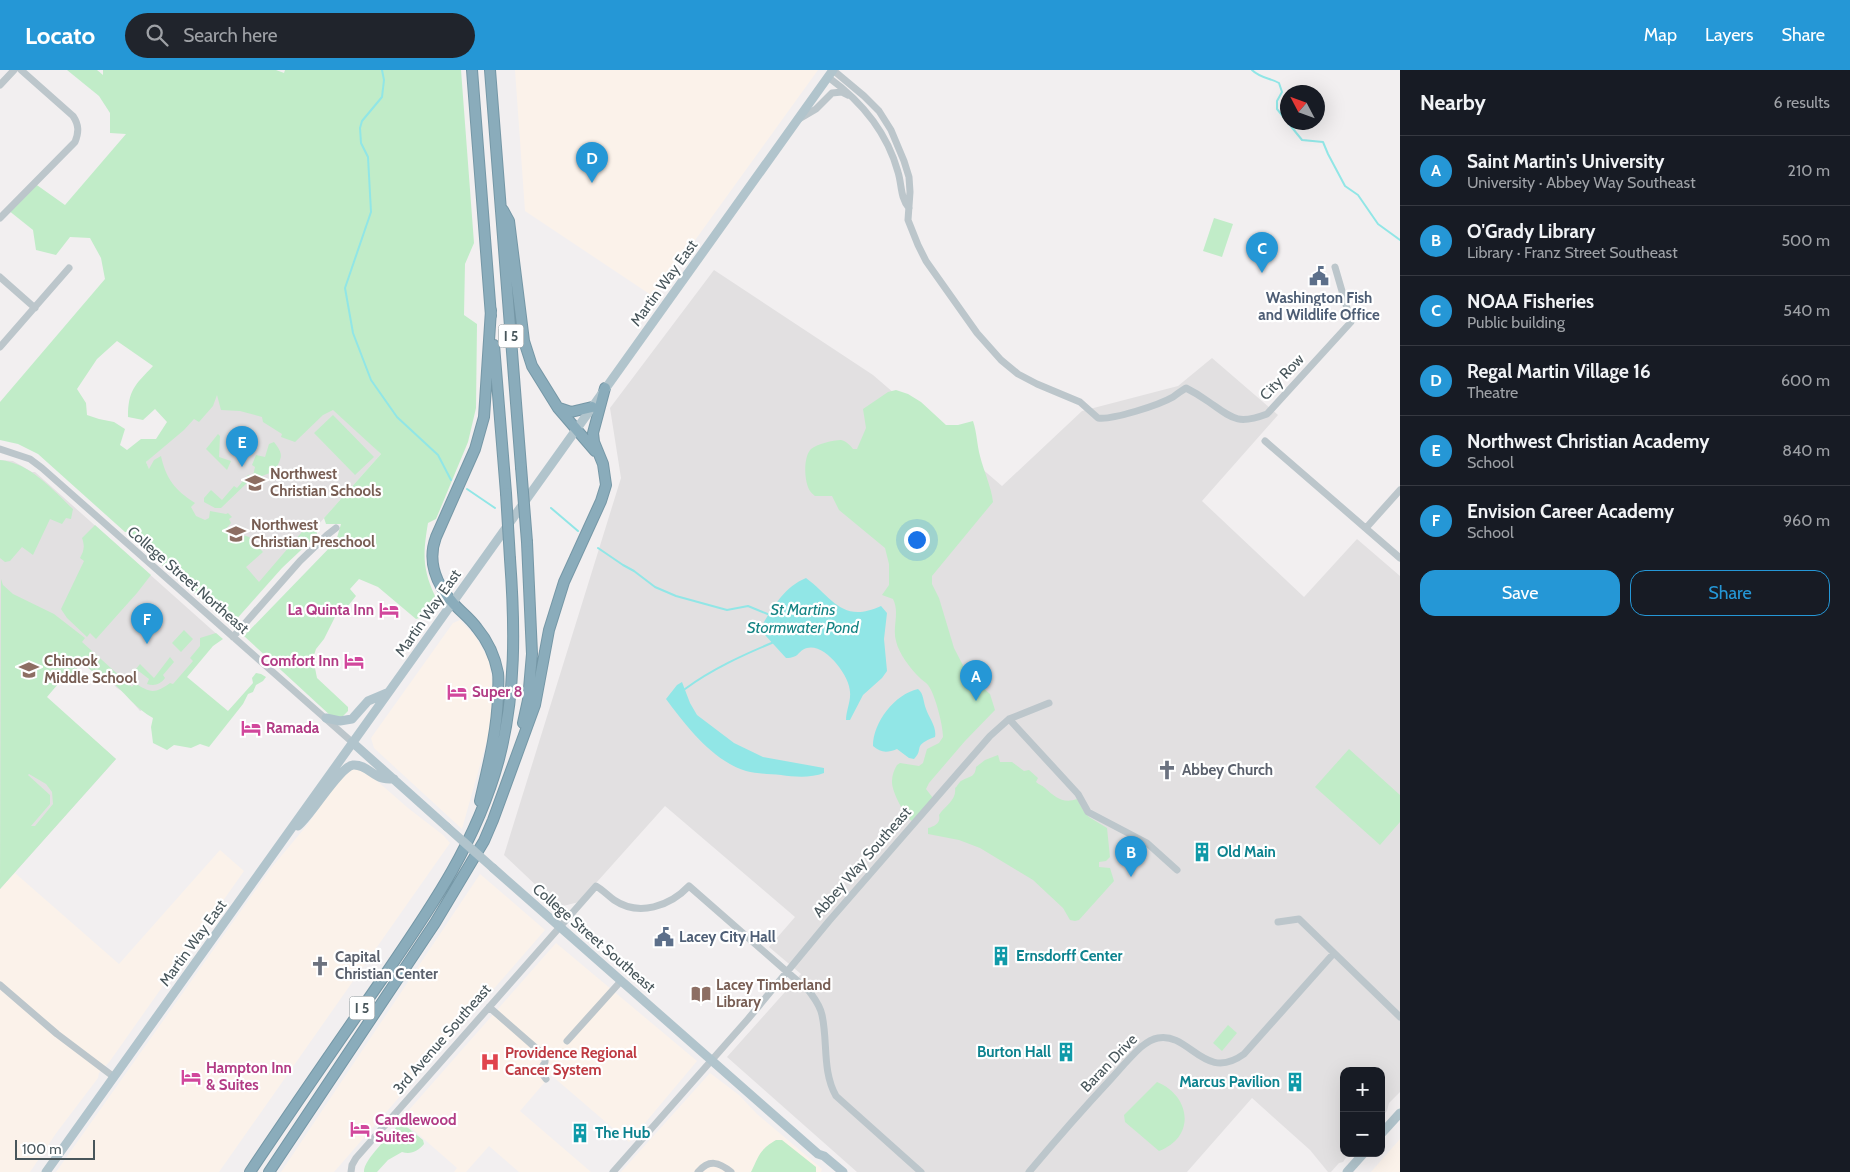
<!DOCTYPE html>
<html lang="en">
<head>
<meta charset="utf-8">
<style>
  :root { --surface:#171b24; --page:#20242c; --text:#f1f3f6; --muted:#9ea1a6; --line:#363941; --accent:#2597d6 }
  body { margin:0; font-family:Cabin,sans-serif; background:var(--page); color:var(--text) }
  .controls { position:absolute; right:15px; bottom:15px; display:grid; overflow:hidden; border-radius:10px; box-shadow:0 5px 20px #0002 }
  .controls button { width:45px; height:45px; display:grid; place-items:center; padding:0; border:0; border-bottom:1px solid var(--line); background:var(--surface); color:var(--text); font:25px sans-serif }
  .compass { position:absolute; left:1280px; top:15px; width:45px; height:45px; border-radius:50%; background:var(--surface); box-shadow:0 5px 20px #0002; rotate:311deg }
  .scale { position:absolute; left:15px; bottom:12px; width:80px; box-sizing:border-box; padding-left:5px; border:2px solid #48565b; border-top:0; font-size:14px; line-height:18px; white-space:nowrap; color:#48565b; -webkit-text-stroke:4px #fff; paint-order:stroke }
  .you { position:absolute; left:916px; top:469px; width:18px; height:18px; margin:-12px; border:4px solid #fff; border-radius:50%; background:#1a73e8; box-shadow:0 0 0 8px #1a73e833 }
  .badge { display:grid; place-items:center; width:32px; height:32px; border-radius:50%; background:var(--accent); color:#fff; font-size:16px; font-weight:700 }
  .pin { position:absolute; translate:-50% -41px; filter:drop-shadow(0 1px 2px #0008) }
  .pin::after { content:''; position:absolute; top:26px; width:18px; height:15px; background:inherit; clip-path:polygon(0 0,100% 0,50% 100%) }
  .list { margin:0; padding:0; list-style:none }
  h2 { display:flex; justify-content:space-between; align-items:center; height:65px; margin:0; padding:0 20px; font-size:21px }
  h2 small { font-size:16px; font-weight:400; color:var(--muted) }
  .list li { display:grid; grid-template-columns:32px 1fr auto; gap:15px; align-items:center; box-sizing:border-box; height:70px; padding:0 20px; border-top:1px solid var(--line) }
  .list b { display:block; font-size:19px; white-space:nowrap }
  .list p { margin:0; font-size:16px; white-space:nowrap; color:var(--muted) }
  .list em { font-size:16px; font-style:normal; color:var(--muted) }
  .actions { display:flex; gap:10px; padding:15px 20px }
  .actions a { flex:1; padding:11px 0; border:1px solid var(--accent); border-radius:15px; text-align:center; font-size:18px; color:var(--accent) }
  .actions .main { background:var(--accent); color:#fff }
  .icon { flex:none; width:28px; height:28px; fill:none; stroke:currentColor; stroke-width:2; stroke-linecap:round; stroke-linejoin:round }
  .map { position:relative; flex:none; width:1400px; height:1102px; overflow:hidden }
  header { display:flex; align-items:center; gap:30px; box-sizing:border-box; height:70px; padding:0 25px; background:var(--accent); color:#fff }
  header strong { font-size:24px }
  nav { display:flex; gap:28px; margin-inline-start:auto; font-size:18px }
  .search { width:350px; height:45px; background:var(--page); display:flex; align-items:center; gap:12px; box-sizing:border-box; padding:0 18px; border-radius:28px; color:var(--muted); font-size:19px }
  main { display:flex }
  aside { flex:1; background:var(--surface) }
  .map>svg:first-child { display:block }
</style>
</head>
<body>
<header>
<strong>Locato</strong>
<div class="search"><svg class="icon" aria-label="search" viewBox="0 0 24 24"><circle cx="10" cy="10" r="6"/><path d="M15 15l6 6"/></svg>Search here</div>
<nav><a>Map</a><a>Layers</a><a>Share</a></nav>
</header>
<main>
<div class="map">
<svg width="1400" height="1102" viewBox="0 0 1400 1102">
  <rect width="100%" height="100%" fill="#f2eff0"/>
  <path fill="#fbf2ea" d="M515,0H818L654,227L525,141Z
    M460,550L476,567L489,591L493,620L491,656L462,759L374,678L371,668L453,553Z
    M359,699L369,704L408,738L443,765L450,773L219,1102H56L272,797L308,754L342,704L348,700Z
    M220,780L244,801L110,991L99,1003L98,1008L57,1062L30,1102H0V819L15,803L119,894Z
    M480,804L545,860L334,1102H281Z
    M556,873L697,991L629,1072L551,1005L520,1041L591,1102H519L489,1076L466,1102H454L457,1098L401,1049Z
    M710,1003L739,1025L757,1044L822,1099L821,1102H621Z
    M1400,1069V1102H1371Z"/>
  <path fill="#e2e0e1" d="M714,200L873,305L1002,416L1082,341L1178,316L1212,288L1278,345L1202,431L1304,527L1357,469L1400,506V1022L1389,1033L1387,1041L1381,1047V1001H1344V1083H1349L1343,1092L1339,1093L1331,1102H1328L1310,1080L1252,1028L1187,1102H857L727,987L801,904L769,877L795,847L665,736L579,832L559,837L504,785L621,408L610,338Z
    M268,274L381,384L231,553L159,426L146,392Z
    M0,390L13,391L32,402H35L220,567L168,627L140,641L125,623L117,618L76,579L39,621L116,689L0,819Z"/>
  <path fill="#c1ecc8" fill-rule="evenodd" d="M67,0H97L103,5V0H276L284,3L285,0H461L474,173L465,194L464,245L477,254L476,338L468,372L436,449L428,453C423,483 422,498 435,526L426,546L416,549L378,517L359,509L350,519L356,526L348,536L336,545L324,569L316,579L313,588L317,608L348,637V641L341,648L332,647L244,566L336,471L341,454H326L324,448L381,384L333,340L323,345L295,372L281,367L282,364L263,352L262,347L240,341L221,340L217,325L213,336L199,352L194,349L184,360L146,392L149,399L154,390L161,386C166,409 175,420 195,433L191,437L196,446L205,450L209,448L210,441L226,444L228,443L232,447L229,449L231,453L226,459L238,471L243,465L249,467L263,482L246,497L259,512L307,456L314,455L317,459V465L282,498L234,552L231,554L136,473L134,466L128,462H125L38,384L18,374L0,370V332L105,209L101,188L90,168L70,167L56,185L36,180L33,160L8,140L34,113L65,135L126,64L110,63V43L99,26ZM117,271L153,296C135,315 128,320 128,347L143,350L155,339L167,352L156,369H141L127,380L120,375L125,359L114,352L99,349L87,345L86,333L77,319L97,289Z
    M1214,148L1233,154L1222,187L1203,181Z
    M896,320L908,324L921,332L946,355H958L973,351C977,363 977,375 980,386C984,402 991,416 993,432L932,506V514L939,528L954,578L968,605L990,624L995,640L965,671L929,713L926,719L933,728L912,751C905,747 891,720 892,711C892,705 894,700 897,695L900,693L919,696L923,693L927,679L939,673L943,667C943,655 935,624 928,615C926,612 921,610 919,607C910,598 899,584 896,571C892,557 900,543 893,529L882,525L889,515V494L885,478L839,440L832,426H815C813,424 811,423 810,421C804,412 803,387 811,379C817,374 833,370 841,370C846,371 850,375 853,379H857L866,358L863,339L888,322Z
    M333,345L374,387L355,405L314,363Z
    M218,364L220,366L219,387L231,391L227,400L206,379Z
    M274,372C284,385 282,386 275,401L249,411L221,438H215L204,432V428L211,420L222,430L234,416L237,418L248,405L253,406L255,397L252,395L256,385L265,387L269,374Z
    M0,390C30,393 52,419 73,439L71,449L66,448L62,454L50,449L33,485L22,477L10,491L5,492L0,488Z
    M95,455L151,505L137,523L96,569L90,563L87,567L67,548L61,539L84,491L80,488C84,481 85,476 82,468Z
    M1,509L3,515L13,524L54,544L85,568L82,572L132,617L135,613C150,623 155,624 170,613L173,614L193,591L190,588L200,576V568L216,563L223,569L213,576L187,607L228,641L253,613L252,608L256,603L261,604L266,607L263,611L256,615L253,622L248,624L243,634L209,677L200,674L191,678L174,675L167,680L153,673L151,657L153,648C136,639 125,623 111,611C103,604 91,604 85,594L78,596L75,603L81,613H67L64,607L47,627L116,689L0,819ZM29,704L46,714L52,722L53,734L35,756H31L50,734V725L28,705Z
    M184,560L193,569L181,582L172,573Z
    M170,587L174,592L163,605L165,608C160,615 154,616 147,614L149,609L136,599L140,594L154,608Z
    M1349,679L1400,725V752L1380,775L1315,717Z
    M998,685L1000,692H1012L1024,701L1029,700L1038,708L1036,712C1039,715 1042,715 1045,718C1055,727 1063,734 1077,729L1083,740L1089,747L1107,758L1110,787L1106,791L1099,792V797L1110,798L1114,811L1079,850L1075,851L1070,850L1063,838L1033,810L980,778L959,770L928,764V758C935,756 941,753 939,745C945,736 957,730 955,718C957,717 959,712 961,711C969,706 975,708 976,697L985,690Z
    M1228,955L1237,963L1222,981L1213,973Z
    M1157,1012C1191,1026 1196,1067 1159,1081L1125,1052L1124,1045Z
    M402,1053L423,1070L424,1074C418,1081 411,1085 402,1082L388,1090L377,1102H364C363,1090 390,1066 398,1055Z
    M776,1070H782L816,1097V1102H751C759,1086 759,1080 776,1070Z"/>
  <path fill="#91e6e6" d="M806,508C833,528 842,554 881,536L887,543L884,569L887,601L882,608L863,625L850,650H846C846,641 851,631 850,622C850,606 825,573 807,578C797,581 800,588 786,588L765,565L763,554C773,536 786,516 806,508Z
    M682,612L690,633L697,645L734,673L763,687L824,698V703C811,708 795,707 781,705C770,704 757,704 746,701C713,691 686,656 666,629L677,615Z
    M918,619C924,624 923,631 926,639C929,648 937,657 935,667C911,676 925,678 914,689L909,688L897,679C887,683 881,683 873,676C873,652 895,624 918,619Z"/>
  <g fill="none" stroke-linecap="round" stroke-linejoin="round">
    <path stroke="#91e6e6" stroke-width="2" d="M382,0L384,10L382,27L362,51L360,58L361,73L368,87L371,142L345,218L353,263L371,310L397,347L438,385L451,410
      M1252,0C1260,8 1270,8 1279,13L1282,22L1277,31V39L1302,70L1323,72L1328,84L1345,116L1358,125L1378,154L1400,170
      M467,419L495,438
      M551,438L578,461
      M598,478L623,495L634,501L655,517L676,526L727,540L748,536L770,545
      M685,619C712,599 743,585 774,572"/>
    <defs>
      <path id="highway" d="M472,0L491,246
        M490,0L521,397
        M503,140L509,151L524,271L532,296L558,338L595,381
        M494,275L506,423
        M559,338L571,342L592,337
        M523,653L528,630L532,584L527,472
        M480,731C488,696 497,662 498,626C498,618 499,610 498,603C495,587 487,570 477,558C470,548 461,542 453,533C436,514 427,491 436,467L475,379L484,347L491,240
        M250,1102C292,1039 335,977 378,915C428,842 476,775 499,689C516,624 515,556 510,489
        M269,1102L435,853L484,771L493,750L535,635L549,560L564,512L601,431L606,415L603,394L594,372L593,363L605,318"/>
    </defs>
    <use href="#highway" stroke="#7597a6" stroke-width="12"/>
    <path stroke="#bcc6cb" stroke-width="7" d="M833,0L864,26L879,41L891,60L904,91L909,107L910,122L908,150L918,175L926,191L977,263L1001,290L1018,304L1037,314L1080,332L1098,348C1113,350 1159,335 1173,327C1177,324 1181,321 1186,318C1194,322 1202,327 1209,332C1233,349 1238,355 1267,344L1351,252L1335,197
      M828,7C861,31 887,62 898,102C902,115 900,127 909,138
      M0,15L14,0
      M799,49L816,39L832,23L842,22L848,25
      M0,148L75,72C79,62 79,55 73,46L21,0
      M0,207L35,238
      M0,277L69,198
      M1265,371L1400,488
      M0,379L30,389L42,398L352,672
      M1366,458L1400,420
      M233,567L300,491L327,465L336,458
      M1009,649L1078,724L1088,742L1147,773L1177,800
      M1278,852L1299,849L1400,947
      M0,915L57,964L114,1007
      M489,937L545,986V992L540,1001L546,1009
      M567,971L621,911
      M351,1102L352,1095L356,1088L596,816C603,820 608,826 614,830C639,847 670,836 689,816L809,921C814,928 820,935 822,945C828,972 822,1001 836,1026L921,1102
      M613,1102L748,949L829,851L990,666L1009,649L1049,633
      M698,1102C709,1089 719,1092 731,1102
      M1029,1102C1055,1071 1082,1040 1110,1010C1120,999 1130,987 1141,977C1146,973 1152,969 1158,968C1190,962 1204,1013 1244,984L1334,883"/>
    <path stroke="#b1c4cc" stroke-width="9" d="M326,648L340,651L352,649L368,631L387,623
      M352,672L447,757
      M298,756C312,745 339,697 353,695C365,694 372,705 382,708C385,709 390,709 394,709
      M493,798L818,1084L824,1086L843,1102
      M1381,1064L1400,1043
      M46,1102L833,0
      M1347,1102L1364,1083"/>
    <use href="#highway" stroke="#8aacbb" stroke-width="10"/>
    <defs>
      <path id="highway-bridge" d="M521,397L527,472
        M506,423L510,489"/>
    </defs>
    <use href="#highway-bridge" stroke="#7597a6" stroke-width="12" stroke-linecap="butt"/>
    <path stroke="#b1c4cc" stroke-width="9" d="M447,757L493,798"/>
    <use href="#highway-bridge" stroke="#8aacbb" stroke-width="10"/>
  </g>
  <defs>
    <symbol id="civic-bare" viewBox="-9 -9 18 18"><path d="M-.6-6.5H3V-4.5H.6V-3L4-1V1h2V6H-6V1h2V-1L-.6-3ZM-1.2 2.5V6h2.4V2.5Z" fill="#5c6f8a" stroke="#fff" stroke-width="2.5" paint-order="stroke"/></symbol>
    <symbol id="school-bare" viewBox="-9 -9 18 18"><path d="M0-5L7-2L0 1L-7-2ZM-4 1L0 2.5L4 1V4Q0 6-4 4Z" fill="#8d6e63" stroke="#fff" stroke-width="2.5" paint-order="stroke"/></symbol>
    <symbol id="hotel-bare" viewBox="-9 -9 18 18"><path d="M-6-4.5h1.5V1H6V5H4.5V3h-9V5H-6ZM-4 0a1.8 1.8 0 1 1 3.6 0ZM.5 0V-2.5h3Q6-2.5 6 0Z" fill="#d1479c" stroke="#fff" stroke-width="2.5" paint-order="stroke"/></symbol>
    <symbol id="church-bare" viewBox="-9 -9 18 18"><path d="M-1.2-6h2.4v3.5h3.3v2.4h-3.3V6h-2.4V-.1h-3.3v-2.4h3.3Z" fill="#6b7280" stroke="#fff" stroke-width="2.5" paint-order="stroke"/></symbol>
    <symbol id="building-bare" viewBox="-9 -9 18 18"><path d="M-4-6H4V6H1V3H-1V6H-4ZM-2.5-4.3h1.7v1.8h-1.7ZM.8-4.3h1.7v1.8H.8ZM-2.5-1h1.7V.8h-1.7ZM.8-1h1.7V.8H.8Z" fill="#0f9aa8" stroke="#fff" stroke-width="2.5" paint-order="stroke"/></symbol>
    <symbol id="library-bare" viewBox="-9 -9 18 18"><path d="M-6-4Q-3-5.5-.7-3.5V5Q-3 3-6 4ZM6-4Q3-5.5 .7-3.5V5Q3 3 6 4Z" fill="#8d6e63" stroke="#fff" stroke-width="2.5" paint-order="stroke"/></symbol>
    <symbol id="hospital-bare" viewBox="-9 -9 18 18"><path d="M-5-5h3v3.5h4V-5h3V5h-3V1.5h-4V5h-3Z" fill="#e0444e" stroke="#fff" stroke-width="2.5" paint-order="stroke"/></symbol>
  </defs>
  <g fill-rule="evenodd">
    <use href="#civic-bare" x="1305" y="192" width="28" height="28"/>
    <use href="#school-bare" x="241" y="399" width="28" height="28"/>
    <use href="#school-bare" x="222" y="450" width="28" height="28"/>
    <use href="#hotel-bare" x="375" y="526" width="28" height="28"/>
    <use href="#hotel-bare" x="340" y="577" width="28" height="28"/>
    <use href="#school-bare" x="15" y="586" width="28" height="28"/>
    <use href="#hotel-bare" x="443" y="608" width="28" height="28"/>
    <use href="#hotel-bare" x="237" y="644" width="28" height="28"/>
    <use href="#church-bare" x="1153" y="686" width="28" height="28"/>
    <use href="#building-bare" x="1188" y="768" width="28" height="28"/>
    <use href="#civic-bare" x="650" y="853" width="28" height="28"/>
    <use href="#building-bare" x="987" y="872" width="28" height="28"/>
    <use href="#church-bare" x="306" y="882" width="28" height="28"/>
    <use href="#library-bare" x="687" y="910" width="28" height="28"/>
    <use href="#building-bare" x="1052" y="968" width="28" height="28"/>
    <use href="#hospital-bare" x="476" y="978" width="28" height="28"/>
    <use href="#hotel-bare" x="177" y="993" width="28" height="28"/>
    <use href="#building-bare" x="1281" y="998" width="28" height="28"/>
    <use href="#hotel-bare" x="346" y="1045" width="28" height="28"/>
    <use href="#building-bare" x="566" y="1049" width="28" height="28"/>
  </g>
  <g text-anchor="middle" dominant-baseline="central" stroke-width="4.5" stroke-linejoin="round" paint-order="stroke">
    <g fill="#fff" stroke="#7f898c" stroke-width="1">
      <rect x="498.5" y="254.5" width="25" height="23" rx="4"/>
      <rect x="349.5" y="926.5" width="25" height="23" rx="4"/>
    </g>
    <g font-size="14" font-weight="bold" fill="#48565b">
      <text x="511" y="266">I 5</text>
      <text x="362" y="938">I 5</text>
    </g>
    <g font-size="15" fill="#48565b" stroke="#fff">
      <text transform="translate(664 213) rotate(-54)">Martin Way East</text>
      <text transform="translate(1282 307) rotate(-47)">City Row</text>
      <text transform="translate(188 510) rotate(41)">College Street Northeast</text>
      <text transform="translate(428 543) rotate(-55)">Martin Way East</text>
      <text transform="translate(862 792) rotate(-49)">Abbey Way Southeast</text>
      <text transform="translate(594 868) rotate(41)">College Street Southeast</text>
      <text transform="translate(193 873) rotate(-54)">Martin Way East</text>
      <text transform="translate(442 969) rotate(-49)">3rd Avenue Southeast</text>
      <text transform="translate(1109 993) rotate(-46)">Baran Drive</text>
    </g>
    <g font-size="15" font-weight="bold" fill="#4e5e75" stroke="#fff">
      <text x="1319" y="228">Washington Fish<tspan x="1319" dy="17">and Wildlife Office</tspan></text>
      <text x="679" y="867" text-anchor="start">Lacey City Hall</text>
    </g>
    <g font-size="15" font-weight="bold" fill="#785e54" stroke="#fff" text-anchor="start">
      <text x="270" y="404">Northwest<tspan x="270" dy="17">Christian Schools</tspan></text>
      <text x="251" y="455">Northwest<tspan x="251" dy="17">Christian Preschool</tspan></text>
      <text x="44" y="591">Chinook<tspan x="44" dy="17">Middle School</tspan></text>
      <text x="716" y="915">Lacey Timberland<tspan x="716" dy="17">Library</tspan></text>
    </g>
    <g font-size="15" font-weight="bold" fill="#b23c85" stroke="#fff" text-anchor="start">
      <text x="374" y="540" text-anchor="end">La Quinta Inn</text>
      <text x="339" y="591" text-anchor="end">Comfort Inn</text>
      <text x="472" y="622">Super 8</text>
      <text x="266" y="658">Ramada</text>
      <text x="206" y="998">Hampton Inn<tspan x="206" dy="17">&amp; Suites</tspan></text>
      <text x="375" y="1050">Candlewood<tspan x="375" dy="17">Suites</tspan></text>
    </g>
    <g font-size="15" font-weight="bold" fill="#5b616d" stroke="#fff" text-anchor="start">
      <text x="1182" y="700">Abbey Church</text>
      <text x="335" y="887">Capital<tspan x="335" dy="17">Christian Center</tspan></text>
    </g>
    <g font-size="15" font-weight="bold" fill="#0d838f" stroke="#fff" text-anchor="start">
      <text x="1217" y="782">Old Main</text>
      <text x="1016" y="886">Ernsdorff Center</text>
      <text x="1051" y="982" text-anchor="end">Burton Hall</text>
      <text x="1280" y="1012" text-anchor="end">Marcus Pavilion</text>
      <text x="595" y="1063">The Hub</text>
    </g>
    <g font-size="15" font-weight="bold" fill="#be3a42" stroke="#fff" text-anchor="start">
      <text x="505" y="983">Providence Regional<tspan x="505" dy="17">Cancer System</tspan></text>
    </g>
    <g font-size="16" font-style="italic" fill="#158484" stroke="#fff">
      <text x="803" y="539">St Martins<tspan x="803" dy="18">Stormwater Pond</tspan></text>
    </g>
  </g>
</svg>
<div class="controls">
<button>+</button>
<button>−</button>
</div>
<svg class="compass" viewBox="-18 -18 36 36"><path d="M0-13l5 13h-10z" fill="#e53935"/><path d="M0 13l5-13h-10z" fill="#9ea1a6"/></svg>
<div class="scale">100 m</div>
<div class="you"></div>
<div class="pin badge" style="left:976px;top:631px">A</div>
<div class="pin badge" style="left:1131px;top:807px">B</div>
<div class="pin badge" style="left:1262px;top:203px">C</div>
<div class="pin badge" style="left:592px;top:113px">D</div>
<div class="pin badge" style="left:242px;top:397px">E</div>
<div class="pin badge" style="left:147px;top:574px">F</div>
</div>
<aside>
<h2>Nearby<small>6 results</small></h2>
<ul class="list">
<li><span class="badge">A</span><div><b>Saint Martin's University</b><p>University · Abbey Way Southeast</p></div><em>210 m</em></li>
<li><span class="badge">B</span><div><b>O'Grady Library</b><p>Library · Franz Street Southeast</p></div><em>500 m</em></li>
<li><span class="badge">C</span><div><b>NOAA Fisheries</b><p>Public building</p></div><em>540 m</em></li>
<li><span class="badge">D</span><div><b>Regal Martin Village 16</b><p>Theatre</p></div><em>600 m</em></li>
<li><span class="badge">E</span><div><b>Northwest Christian Academy</b><p>School</p></div><em>840 m</em></li>
<li><span class="badge">F</span><div><b>Envision Career Academy</b><p>School</p></div><em>960 m</em></li>
</ul>
<div class="actions"><a class="main">Save</a><a>Share</a></div>
</aside>
</main>
</body>
</html>
